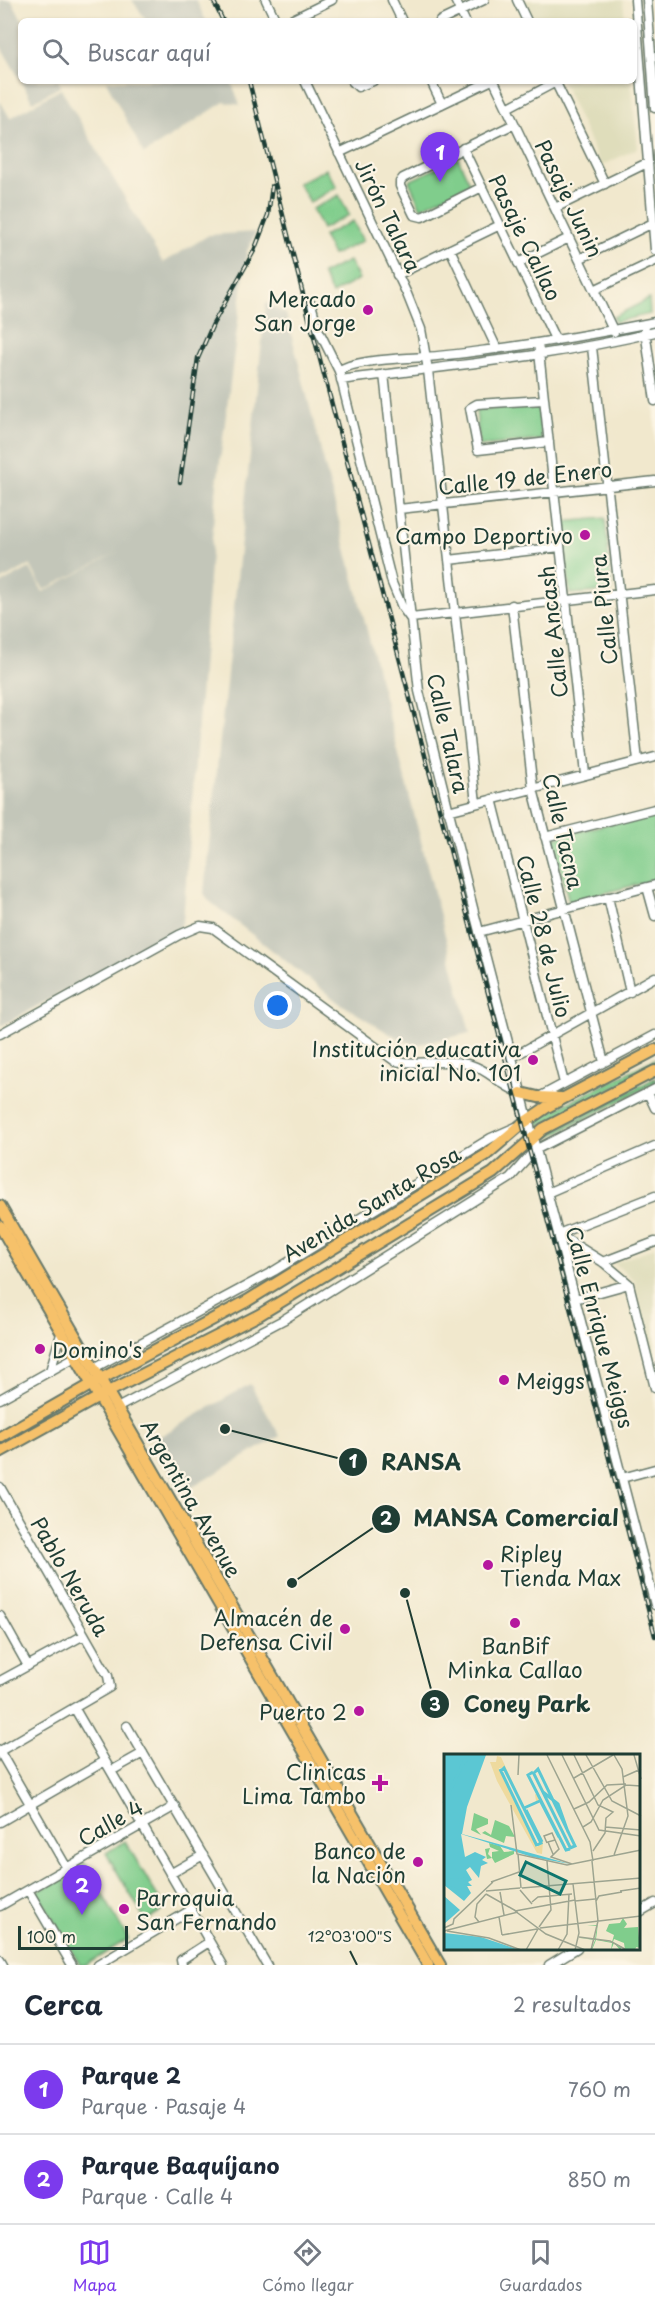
<!DOCTYPE html>
<html lang="es">
<head>
<meta charset="utf-8">
<style>
  :root { --surface:#fff; --page:#f2f2f3; --text:#1f2937; --muted:#747a83; --line:#e0e1e3; --accent:#7c3aed }
  body { margin:0; font-family:"Playpen Sans",sans-serif; background:var(--page); color:var(--text) }
  .scale { position:absolute; left:18px; bottom:15px; width:110px; box-sizing:border-box; padding-left:6px; border:3px solid #1f3d34; border-top:0; font-size:16px; line-height:21px; white-space:nowrap; color:#1f3d34; -webkit-text-stroke:4px #fcf5e5; paint-order:stroke }
  .you { position:absolute; left:278px; top:1006px; width:21px; height:21px; margin:-15px; border:4px solid #fff; border-radius:50%; background:#1a73e8; box-shadow:0 0 0 9px #1a73e833 }
  .badge { display:grid; place-items:center; width:39px; height:39px; border-radius:50%; background:var(--accent); color:#fff; font-size:20px; font-weight:700 }
  .pin { position:absolute; translate:-50% -50px; filter:drop-shadow(0 2px 3px #0008) }
  .pin::after { content:''; position:absolute; top:32px; width:21px; height:18px; background:inherit; clip-path:polygon(0 0,100% 0,50% 100%) }
  .list { margin:0; padding:0; list-style:none }
  h2 { display:flex; justify-content:space-between; align-items:center; height:78px; margin:0; padding:0 24px; font-size:26px }
  h2 small { font-size:20px; font-weight:400; color:var(--muted) }
  .list li { display:grid; grid-template-columns:39px 1fr auto; gap:18px; align-items:center; box-sizing:border-box; height:90px; padding:0 24px; border-top:2px solid var(--line) }
  .list b { display:block; font-size:22px; white-space:nowrap }
  .list p { margin:0; font-size:20px; white-space:nowrap; color:var(--muted) }
  .list em { font-size:20px; font-style:normal; color:var(--muted) }
  .icon { flex:none; width:33px; height:33px; fill:none; stroke:currentColor; stroke-width:2; stroke-linecap:round; stroke-linejoin:round }
  .map { position:relative; flex:none; width:655px; height:1965px; overflow:hidden }
  .search { position:absolute; background:var(--surface); box-shadow:0 2px 4px #0004; left:18px; right:18px; top:18px; height:66px; display:flex; align-items:center; gap:15px; box-sizing:border-box; padding:0 21px; border-radius:9px; color:var(--muted); font-size:22px }
  .sheet { height:258px; background:var(--surface) }
  nav { display:flex; justify-content:space-around; align-items:center; box-sizing:border-box; height:84px; border-top:2px solid var(--line); background:var(--surface); font-size:16px; color:var(--muted) }
  nav a { display:grid; justify-items:center; gap:3px }
  nav .on { color:var(--accent) }
  .map>svg:first-child { display:block }
</style>
</head>
<body>
<div class="map">
<svg width="655" height="1965" viewBox="0 0 655 1965">
  <rect width="100%" height="100%" fill="#fcf5e5"/>
  <filter id="ink" filterUnits="userSpaceOnUse"><feTurbulence type="fractalNoise" baseFrequency=".0167" numOctaves="2"/><feDisplacementMap in="SourceGraphic" scale="12" xChannelSelector="R" yChannelSelector="G"/><feConvolveMatrix kernelMatrix="1 2 1 2 8 2 1 2 1" color-interpolation-filters="sRGB"/></filter>
  <filter id="wash" filterUnits="userSpaceOnUse"><feTurbulence type="fractalNoise" baseFrequency=".008" numOctaves="4" result="noise"/><feDisplacementMap in="SourceGraphic" scale="24" xChannelSelector="R" yChannelSelector="G"/><feGaussianBlur stdDeviation="1.35" result="paint"/><feColorMatrix in="noise" values="0 0 0 0 0 0 0 0 0 0 0 0 0 0 0 0 0 1.4 0 .05"/><feComposite in="paint" operator="in"/></filter>
  <g filter="url(#wash)">
    <rect width="100%" height="100%" fill="#f1e8cd"/>
    <path fill="#dfddbb" d="M524,0H623L625,21H534Z
      M562,81H631L638,148L601,166Z
      M655,1247V1366L634,1280L614,1263Z"/>
    <path fill="#c3c6b9" d="M0,0H11L23,21H21V81H58L61,86L33,102L0,45Z
      M132,0H196L206,21H147Z
      M106,81H231L240,105L224,102L144,154Z
      M61,89L163,263L209,235L256,232L247,251L215,500L183,920L180,927L1,1026L0,584L30,568L43,592L122,550L44,590L30,565L0,581V101L10,118Z
      M266,303L286,314L470,1033L415,1045L390,1034L338,1002L208,900L204,893Z
      M250,1384L280,1436L182,1493L152,1441Z"/>
    <path fill="#80cd8c" stroke="#508560" stroke-width="1.5" d="M458,158L470,184L421,208L409,181Z
      M326,169L337,187L310,202L298,183Z
      M339,195L349,215L322,229L312,209Z
      M353,221L363,241L333,255L323,236Z
      M349,261L359,279L332,294L322,274Z
      M649,299L650,314L615,322L613,317Z
      M538,404L542,440L479,446L476,410Z
      M605,518L612,591L570,594L562,522Z
      M655,812V880L569,902L552,838Z
      M655,1059V1067L539,1126L536,1119Z
      M655,1078V1083L542,1141V1137Z
      M125,1841L165,1909L146,1921L106,1853Z
      M85,1863L128,1939L86,1965H80L37,1892Z"/>
  </g>
  <g filter="url(#ink)">
    <g fill="none" stroke-linecap="round" stroke-linejoin="round">
      <defs>
        <path id="minor" d="M266,0L276,21
          M392,0L402,21
          M455,0L465,21
          M517,0L527,21
          M635,0L655,250
          M647,0L655,108
          M289,21L332,0
          M440,21L484,0
          M305,81L407,294L421,329L428,370L476,803
          M352,81L358,87L373,81
          M431,81L442,104
          M494,81L614,332
          M555,81L605,184
          M507,108L556,82
          M463,148L556,341
          M339,153L490,81
          M482,187L422,217L414,215L400,186V182L403,178L514,124
          M555,208L647,163
          M450,249L497,349
          M579,259L653,223
          M518,263L569,238
          M397,275L500,225
          M594,290L655,261
          M311,304L318,329L339,371L392,583L402,607L410,618
          M645,330L655,401
          M538,343L585,774
          M592,347L638,761
          M339,371C355,359 403,359 424,357C445,356 466,353 488,350C544,343 599,333 655,322
          M384,374L419,691L474,912L655,1605
          M341,380C446,366 552,357 655,332
          M544,400L477,404L470,408L478,450L549,442
          M399,509L655,481
          M449,560L560,547
          M512,605L533,789L604,1062
          M411,618L655,590
          M492,799L564,1083
          M448,811L655,757
          M545,837L655,809
          M647,887L655,916
          M608,897L630,992
          M479,932L655,885
          M0,1034L179,935L200,926L213,928L395,1061C420,1066 447,1058 471,1065C489,1070 502,1087 521,1093
          M511,1058L655,977
          M648,1093L655,1108
          M539,1097L655,1035
          M547,1193L655,1146
          M558,1234L603,1262L629,1284L655,1388
          M558,1234L655,1196
          M603,1262L655,1242
          M575,1299L629,1284
          M94,1368L274,1271L491,1138L516,1127
          M50,1371L61,1334
          M0,1399L75,1357
          M117,1408L283,1320L510,1178L535,1150L655,1089
          M622,1478L655,1469
          M0,1487L108,1676L110,1687L0,1751
          M0,1616L28,1666
          M0,1681L84,1635
          M75,1709L223,1965
          M127,1726L267,1965
          M0,1752L67,1868
          M111,1771L143,1753
          M0,1822L105,1761
          M170,1874L203,1855
          M28,1890L72,1965
          M0,1906L175,1806
          M638,1913L655,1903
          M0,1960L3,1965
          M98,1965L191,1910
          M182,1965L181,1960L209,1942
          M549,1965L577,1948"/>
        <path id="major" d="M521,1093L538,1097L561,1098
          M0,1206L440,1965
          M0,1226L428,1965
          M0,1437L101,1379L247,1301L486,1155L522,1124L547,1107L655,1050
          M0,1452L108,1392L259,1315L493,1173L543,1129L655,1071"/>
      </defs>
      <use href="#minor" stroke="#68796a" stroke-width="11"/>
      <use href="#major" stroke="#68796a" stroke-width="14"/>
      <use href="#minor" stroke="#fff" stroke-width="8"/>
      <use href="#major" stroke="#f6c16b" stroke-width="10"/>
      <defs>
        <path id="rail" d="M213,0L223,21
          M249,81L309,318L514,1091L655,1636
          M180,482L198,358L213,324L254,251L268,215L272,186"/>
      </defs>
      <use href="#rail" stroke="#1f3d34" stroke-width="4.5"/>
      <use href="#rail" stroke="#fcf5e5" stroke-width="2" stroke-dasharray="7" stroke-linecap="butt"/>
    </g>
  </g>
  <path fill="none" stroke="#1f3d34" stroke-width="2" d="M350,1951L357,1965"/>
  <g fill="#b5179e" stroke="#fcf5e5" stroke-width="2">
    <circle cx="368" cy="310" r="6"/>
    <circle cx="585" cy="535" r="6"/>
    <circle cx="533" cy="1060" r="6"/>
    <circle cx="40" cy="1349" r="6"/>
    <circle cx="504" cy="1380" r="6"/>
    <circle cx="488" cy="1565" r="6"/>
    <circle cx="515" cy="1623" r="6"/>
    <circle cx="345" cy="1629" r="6"/>
    <circle cx="359" cy="1711" r="6"/>
    <path d="M377 1774h6v6h6v6h-6v6h-6v-6h-6v-6h6z"/>
    <circle cx="418" cy="1862" r="6"/>
    <circle cx="124" cy="1909" r="6"/>
  </g>
  <g text-anchor="middle" dominant-baseline="central" stroke-width="4.5" stroke-linejoin="round" paint-order="stroke">
    <g font-size="21" fill="#1f3d34" stroke="#fcf5e5">
      <text transform="translate(570 198) rotate(64)">Pasaje Junin</text>
      <text transform="translate(389 215) rotate(64)">Jirón Talara</text>
      <text transform="translate(526 237) rotate(64)">Pasaje Callao</text>
      <text transform="translate(525 477) rotate(-6)">Calle 19 de Enero</text>
      <text transform="translate(603 610) rotate(-96)">Calle Piura</text>
      <text transform="translate(552 632) rotate(-96)">Calle Ancash</text>
      <text transform="translate(449 733) rotate(77)">Calle Talara</text>
      <text transform="translate(564 831) rotate(77)">Calle Tacna</text>
      <text transform="translate(545 936) rotate(76)">Calle 28 de Julio</text>
      <text transform="translate(371 1203) rotate(-31)">Avenida Santa Rosa</text>
      <text transform="translate(601 1327) rotate(75)">Calle Enrique Meiggs</text>
      <text transform="translate(192 1498) rotate(60)">Argentina Avenue</text>
      <text transform="translate(71 1576) rotate(60)">Pablo Neruda</text>
      <text transform="translate(110 1822) rotate(-30)">Calle 4</text>
    </g>
    <g font-size="21" fill="#1f3d34" stroke="#fcf5e5" text-anchor="end">
      <text x="356" y="298">Mercado<tspan x="356" dy="24">San Jorge</tspan></text>
      <text x="573" y="535">Campo Deportivo</text>
      <text x="521" y="1048">Institución educativa<tspan x="521" dy="24">inicial No. 101</tspan></text>
      <text x="52" y="1349" text-anchor="start">Domino's</text>
      <text x="516" y="1380" text-anchor="start">Meiggs</text>
      <text x="500" y="1553" text-anchor="start">Ripley<tspan x="500" dy="24">Tienda Max</tspan></text>
      <text x="333" y="1617">Almacén de<tspan x="333" dy="24">Defensa Civil</tspan></text>
      <text x="515" y="1645" text-anchor="middle">BanBif<tspan x="515" dy="24">Minka Callao</tspan></text>
      <text x="347" y="1711">Puerto 2</text>
      <text x="366" y="1771">Clinicas<tspan x="366" dy="24">Lima Tambo</tspan></text>
      <text x="406" y="1850">Banco de<tspan x="406" dy="24">la Nación</tspan></text>
      <text x="136" y="1897" text-anchor="start">Parroquia<tspan x="136" dy="24">San Fernando</tspan></text>
    </g>
  </g>
  <g transform="translate(444 1754)">
    <rect width="196" height="196" fill="#f1e8cd"/>
    <path d="M30,59L44,65V70L32,75L37,81L27,76ZM51,66L65,72L71,83L62,82L60,89L38,79L41,77L47,81ZM45,89L56,92L60,98L70,97V100L51,109L48,104L43,105L41,95L46,94L44,100L48,104V98L55,97L46,93ZM179,164L183,170L180,174L194,173L196,194L192,193L195,186L191,196H181L180,189L170,185L169,188L178,193L176,196L170,189L167,196L168,189L152,186L148,196H147L151,186L135,184L151,185L153,172H143L153,171L154,167L153,178L152,185L168,188L170,181L162,177L165,170L176,169Z" fill="#80cd8c"/>
    <path d="M53,2L57,3L80,53L92,47L91,40L95,41L97,46L80,54L61,14H55L93,93L97,90L95,84L99,88L98,100L93,99L53,27L46,8H52Z" fill="#eeda9e"/>
    <path d="M0,1H42L23,53L18,80L126,110L88,103L17,80L21,103L31,98L42,103L38,106L44,109L37,112L35,124L26,113L22,116L28,126L24,128L28,132H23L27,139L20,147L0,131ZM0,142L16,156L0,170ZM0,179L37,183L76,196H0Z" fill="#5bc7d3"/>
    <path fill="none" stroke="#5bc7d3" stroke-width="3" d="M56,15L93,92M57,17L60,14L97,89L93,91M89,18L84,21L122,96L126,95M89,18L127,95M90,19L94,15L131,92L126,94M99,38L114,50L124,78M97,48L115,83M0,49L20,8L29,1M80,54L98,46M82,56L98,88M0,127L24,125M4,127L24,129M0,128L23,137M4,129L23,133"/>
    <path fill="none" stroke="#9da490" stroke-width="1.5" d="M103,1L146,88L149,107M118,1L155,76L197,82M130,1L154,51L169,58L162,64L161,79L149,97M142,1L168,47L197,62M190,1L197,25M74,21L75,1M179,23L197,15M130,24L169,1M67,51L73,100L123,111L197,96M130,55L145,48L163,31L182,30M139,73L147,68L159,46L182,31L197,32M161,73L197,76M103,89L100,82L108,79L115,95L107,103L128,110M74,100L77,134M109,100L104,88L111,86M170,101L184,62L178,15L170,1M47,128L75,118M129,130L135,179L131,196M78,134L197,124M76,136L88,150M42,137L76,134M176,137L197,134M56,138L60,161M42,140L72,157M131,147L151,145M152,147L155,142L178,138M88,148L94,143L128,140M71,157L102,180L141,196M71,157L131,146M55,163L58,181M35,168L31,163L33,150L42,140M95,173L107,156L103,107M0,174L9,170L10,165L49,128M96,174L197,162M0,177L74,158M3,177L45,184L77,196M58,181L93,175M135,183L166,187L181,195M82,196L94,175M114,196L123,180L125,140M147,196L154,167L148,107"/>
    <path fill="#0f766e" fill-opacity="0.15" stroke="#0f766e" stroke-width="3" d="M82,108L122,127L116,140L76,121Z"/>
    <rect width="196" height="196" fill="none" stroke="#1f3d34" stroke-width="3"/>
  </g>
  <g font-size="15" text-anchor="middle" fill="#1f3d34" stroke="#fcf5e5" stroke-width="4.5" stroke-linejoin="round" paint-order="stroke">
    <text x="350" y="1942">12°03'00"S</text>
  </g>
  <path fill="none" stroke="#1f3d34" stroke-width="2" d="M225 1429L353 1462M292 1583L386 1519M405 1593L435 1704"/>
  <g fill="#1f3d34" stroke="#fcf5e5" stroke-width="2">
    <circle cx="225" cy="1429" r="6"/>
    <circle cx="292" cy="1583" r="6"/>
    <circle cx="405" cy="1593" r="6"/>
    <circle cx="353" cy="1462" r="15"/>
    <circle cx="386" cy="1519" r="15"/>
    <circle cx="435" cy="1704" r="15"/>
  </g>
  <g font-size="18" text-anchor="middle" font-weight="bold" fill="#fff">
    <text x="353" y="1468">1</text>
    <text x="386" y="1525">2</text>
    <text x="435" y="1711">3</text>
  </g>
  <g font-size="22" text-anchor="middle" font-weight="bold" fill="#1f3d34" stroke="#fcf5e5" stroke-width="4.5" stroke-linejoin="round" paint-order="stroke">
    <text x="421" y="1470">RANSA</text>
    <text x="516" y="1526">MANSA Comercial</text>
    <text x="527" y="1712">Coney Park</text>
  </g>
</svg>
<div class="scale">100 m</div>
<div class="you"></div>
<div class="pin badge" style="left:440px;top:182px">1</div>
<div class="pin badge" style="left:82px;top:1915px">2</div>
<div class="search"><svg class="icon" aria-label="search" viewBox="0 0 24 24"><circle cx="10" cy="10" r="6"/><path d="M15 15l6 6"/></svg>Buscar aquí</div>
</div>
<section class="sheet">
<h2>Cerca<small>2 resultados</small></h2>
<ul class="list">
<li><span class="badge">1</span><div><b>Parque 2</b><p>Parque · Pasaje 4</p></div><em>760 m</em></li>
<li><span class="badge">2</span><div><b>Parque Baquíjano</b><p>Parque · Calle 4</p></div><em>850 m</em></li>
</ul>
</section>
<nav>
<a class="on"><svg class="icon" aria-label="map" viewBox="0 0 24 24"><path d="M3 6l6-2 6 2 6-2v14l-6 2-6-2-6 2zM9 4v14M15 6v14"/></svg>Mapa</a>
<a><svg class="icon" aria-label="directions" viewBox="0 0 24 24"><path d="M12 3l9 9-9 9-9-9zM9 14v-3h6M13 9l2 2-2 2"/></svg>Cómo llegar</a>
<a><svg class="icon" aria-label="saved" viewBox="0 0 24 24"><path d="M7 4h10v16l-5-4-5 4z"/></svg>Guardados</a>
</nav>
</body>
</html>
